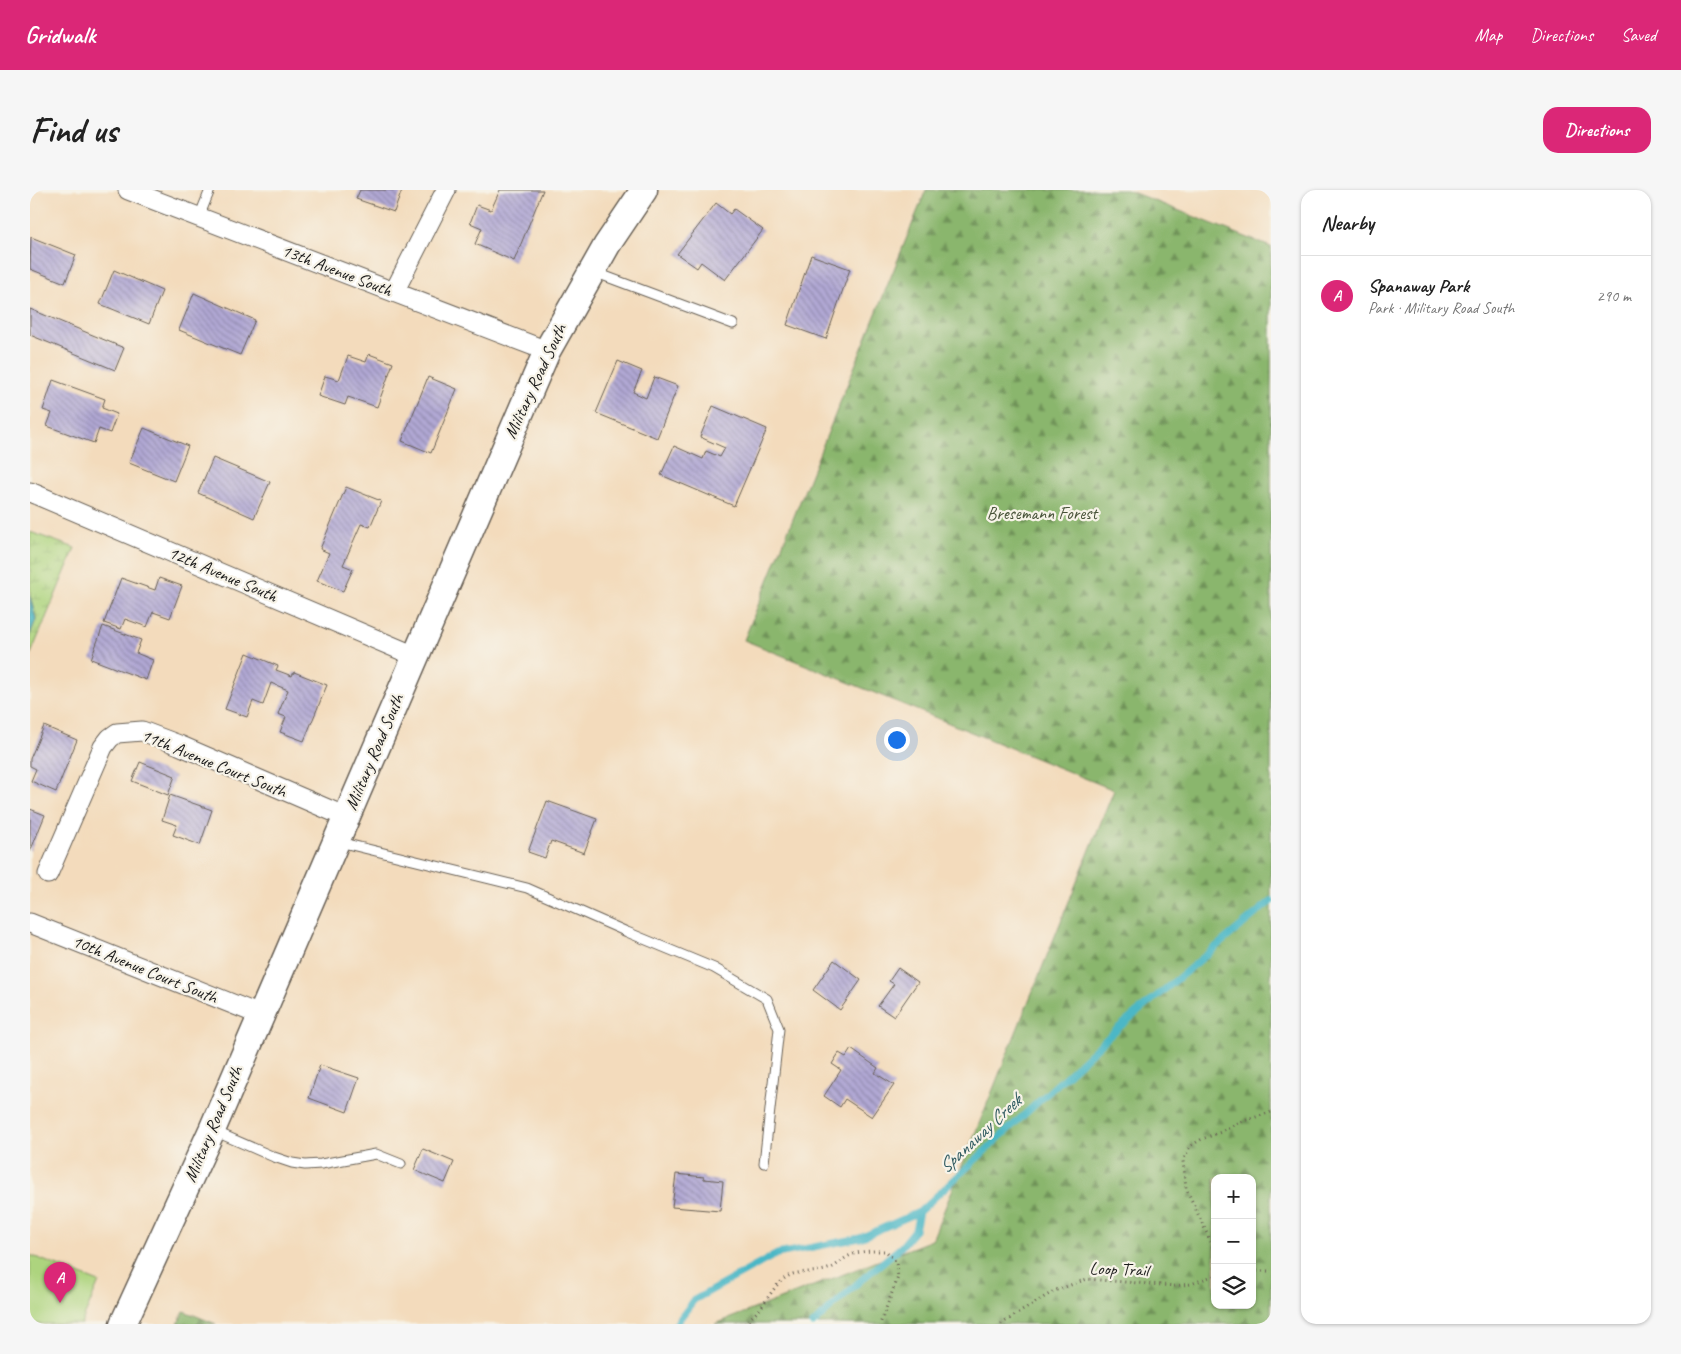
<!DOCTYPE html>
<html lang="en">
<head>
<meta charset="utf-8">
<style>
  :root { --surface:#fff; --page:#f6f6f6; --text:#222; --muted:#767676; --line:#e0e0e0; --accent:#db2777 }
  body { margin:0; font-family:Caveat,sans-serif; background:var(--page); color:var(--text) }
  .controls { position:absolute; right:15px; bottom:15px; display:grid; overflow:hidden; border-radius:10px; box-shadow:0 1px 4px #0004 }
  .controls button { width:45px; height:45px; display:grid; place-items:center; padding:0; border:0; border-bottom:1px solid var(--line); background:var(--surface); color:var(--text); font:25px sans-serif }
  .you { position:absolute; left:866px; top:549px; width:18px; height:18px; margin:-12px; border:4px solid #fff; border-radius:50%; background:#1a73e8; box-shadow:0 0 0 8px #1a73e833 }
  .badge { display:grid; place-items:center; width:32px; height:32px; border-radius:50%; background:var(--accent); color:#fff; font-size:16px; font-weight:700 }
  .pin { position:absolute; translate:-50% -41px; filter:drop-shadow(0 1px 2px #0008) }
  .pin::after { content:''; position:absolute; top:26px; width:18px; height:15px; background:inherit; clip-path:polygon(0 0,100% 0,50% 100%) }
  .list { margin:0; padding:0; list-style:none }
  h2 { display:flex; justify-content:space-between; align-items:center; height:65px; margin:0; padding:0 20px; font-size:21px }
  h2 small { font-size:16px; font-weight:400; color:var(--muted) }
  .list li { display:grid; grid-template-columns:32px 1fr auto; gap:15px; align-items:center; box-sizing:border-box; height:80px; padding:0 20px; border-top:1px solid var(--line) }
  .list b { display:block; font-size:19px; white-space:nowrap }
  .list p { margin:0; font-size:16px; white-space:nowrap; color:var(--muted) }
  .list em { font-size:16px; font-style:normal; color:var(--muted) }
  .icon { flex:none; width:28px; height:28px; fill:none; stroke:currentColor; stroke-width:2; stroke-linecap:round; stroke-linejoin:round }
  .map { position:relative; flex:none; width:1241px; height:1134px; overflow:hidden; border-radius:15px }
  header { display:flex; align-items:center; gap:30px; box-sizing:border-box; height:70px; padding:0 25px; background:var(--accent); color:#fff }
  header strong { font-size:24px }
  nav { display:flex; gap:28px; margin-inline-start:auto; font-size:18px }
  .intro { display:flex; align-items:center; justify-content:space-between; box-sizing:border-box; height:120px; padding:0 30px }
  h1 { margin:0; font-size:35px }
  .button { padding:12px 22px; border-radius:15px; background:var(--accent); color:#fff; font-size:18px; font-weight:700 }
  main { display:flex; gap:30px; padding:0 30px }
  aside { flex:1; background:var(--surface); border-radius:15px; box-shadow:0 1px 4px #0004 }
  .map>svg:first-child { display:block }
</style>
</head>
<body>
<header>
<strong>Gridwalk</strong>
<nav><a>Map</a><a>Directions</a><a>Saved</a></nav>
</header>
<div class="intro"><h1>Find us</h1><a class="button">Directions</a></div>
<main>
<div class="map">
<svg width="1241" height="1134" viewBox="0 0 1241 1134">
  <defs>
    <pattern id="forest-firs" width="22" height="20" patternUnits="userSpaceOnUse" patternTransform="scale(1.25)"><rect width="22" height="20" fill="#8ab66d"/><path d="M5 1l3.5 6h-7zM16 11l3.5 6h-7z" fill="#709359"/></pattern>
    <pattern id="wetland-marsh" width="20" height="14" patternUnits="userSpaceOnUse" patternTransform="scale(1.25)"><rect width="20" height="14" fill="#add47e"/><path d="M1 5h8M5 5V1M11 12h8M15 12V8" fill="none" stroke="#94b56c"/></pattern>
    <pattern id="building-back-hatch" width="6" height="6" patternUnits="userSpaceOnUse" patternTransform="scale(1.25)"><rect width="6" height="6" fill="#b1a8d4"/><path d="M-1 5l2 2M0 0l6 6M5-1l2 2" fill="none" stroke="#8f88ab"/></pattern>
  </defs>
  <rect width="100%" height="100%" fill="#f7f3e8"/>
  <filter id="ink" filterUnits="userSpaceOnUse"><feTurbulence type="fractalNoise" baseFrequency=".02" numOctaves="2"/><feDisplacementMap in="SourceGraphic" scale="10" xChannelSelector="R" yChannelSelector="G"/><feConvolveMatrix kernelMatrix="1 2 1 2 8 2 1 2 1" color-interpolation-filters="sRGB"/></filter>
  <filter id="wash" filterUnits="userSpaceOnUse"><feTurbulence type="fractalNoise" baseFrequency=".0096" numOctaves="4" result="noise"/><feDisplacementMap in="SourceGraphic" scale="20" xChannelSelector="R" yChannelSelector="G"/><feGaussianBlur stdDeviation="1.12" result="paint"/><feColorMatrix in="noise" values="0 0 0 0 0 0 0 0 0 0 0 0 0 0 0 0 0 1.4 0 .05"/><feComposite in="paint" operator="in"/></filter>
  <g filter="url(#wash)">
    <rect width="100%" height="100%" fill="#f3dbbc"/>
    <path fill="url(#forest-firs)" stroke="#536944" fill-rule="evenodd" d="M896,0H1097L1241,57V1134H685L902,1050L1084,600L714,450ZM1185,988H1222V1115H1185Z
      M154,1121L186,1134H148Z"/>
    <path fill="url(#wetland-marsh)" stroke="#64784d" d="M0,342L45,358L0,466V445L6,429L0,406Z"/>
    <path fill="#add47e" stroke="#64784d" d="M0,1065L69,1092L51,1134H0Z"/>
    <path fill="#4bb7c6" stroke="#346a71" d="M0,406L6,429L0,445Z"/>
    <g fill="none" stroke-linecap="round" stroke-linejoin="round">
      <path stroke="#4bb7c6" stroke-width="7" d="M646,1134L664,1110L747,1064L830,1048L889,1022L1086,840L1241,711
        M783,1134L830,1091L871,1057L885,1040L889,1022"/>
    </g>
    <g id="blocks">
      <path fill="url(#building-back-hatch)" d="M330,0H372L364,22L326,9Z
        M470,0H513L484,71L445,54L452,38L440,33L447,15L461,20Z
        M686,13L700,24L704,19L733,40L695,90L671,72L667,78L647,64Z
        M1,47L46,65L35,93L0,79Z
        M781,65L820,79L796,149L757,135Z
        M84,80L132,101L119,134L70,114Z
        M164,103L225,130L210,165L149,140Z
        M0,119L94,158L85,180L0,145Z
        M339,164L363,173L347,217L318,207L315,215L288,206L295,186L309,190L318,166L336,172Z
        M588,171L612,181L603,202L616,208L624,187L648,196L627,248L566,223Z
        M398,187L427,199L401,263L372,251Z
        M23,190L75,209L72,218L87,224L80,243L69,239L64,253L17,236L22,223L13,220Z
        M683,216L737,239L704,316L631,285L644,256L673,269L676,261L690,267L695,258L670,247Z
        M114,238L158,256L144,291L99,273Z
        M183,268L240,292L224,328L168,303Z
        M316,297L351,311L340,337L331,334L313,375L323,379L313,401L287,391L299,363L290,359Z
        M91,388L125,400L129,388L152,396L140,428L123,422L117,437L95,429L91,439L74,433Z
        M73,436L111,450L106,463L123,470L116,490L61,469Z
        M217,463L248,476L246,480L262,486L264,482L297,495L274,551L250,542L256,527L248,524L258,500L241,493L233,515L223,511L217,527L195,519Z
        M14,536L47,550L26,602L1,591L6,579L0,576V569Z
        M110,572L145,586L138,605L102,591Z
        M140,605L182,620L170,655L143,645L147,635L132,630Z
        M517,611L567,629L554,663L521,651L515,668L498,662Z
        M0,619L15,625L0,662Z
        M804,770L831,790L810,820L783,800Z
        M868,778L888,792L864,827L848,816L864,794L859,791Z
        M821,859L848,878L845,883L864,895L842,927L815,909L810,917L794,906L811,880L802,874L809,863L816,867Z
        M290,875L329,888L317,922L279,908Z
        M393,959L424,972L415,993L384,980Z
        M646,984L674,987V989L693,991L690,1021L642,1017Z"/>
    </g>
  </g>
  <g filter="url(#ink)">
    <use href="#blocks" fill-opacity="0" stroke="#675f54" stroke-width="1"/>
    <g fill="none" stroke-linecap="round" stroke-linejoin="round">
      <defs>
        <path id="lane" d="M169,27L180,0
          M564,82L703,134
          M309,652L497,698L597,742L684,778L737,809L749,839L734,973
          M184,941L244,967L262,973L275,975L291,974L346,964L371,974"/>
        <path id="street" d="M98,0L517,161
          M364,102L416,0
          M0,302L385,466
          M18,684L73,557L80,548L87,543L112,541L149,555L316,627
          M0,733L230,825"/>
        <path id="secondary" d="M93,1134L182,940L517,161L577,55L614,0"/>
      </defs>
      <use href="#lane" stroke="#675f54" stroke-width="11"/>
      <use href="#street" stroke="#675f54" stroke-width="21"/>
      <use href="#secondary" stroke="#675f54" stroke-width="29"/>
      <path stroke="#675f54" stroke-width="3" stroke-dasharray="1 4" stroke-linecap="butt" d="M1185,1061L1156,998L1153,971L1160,956L1172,949L1191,942L1208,933L1241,922
        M1222,1081H1241
        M715,1134C719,1129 724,1125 729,1120C739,1108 746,1090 763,1084C774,1081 787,1083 798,1079C806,1077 810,1071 817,1067C828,1060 844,1061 856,1061L866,1072L868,1087L850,1134
        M971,1134L1024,1101L1057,1089L1145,1096L1161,1094L1185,1085"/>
      <use href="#lane" stroke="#fff" stroke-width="9"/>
      <use href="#street" stroke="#fff" stroke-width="19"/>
      <use href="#secondary" stroke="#fff" stroke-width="26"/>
    </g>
  </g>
  <g text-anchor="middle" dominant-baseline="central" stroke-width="4.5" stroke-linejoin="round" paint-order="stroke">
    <g font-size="18" fill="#1c1c1c" stroke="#f7f3e8">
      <text transform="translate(307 80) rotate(21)">13th Avenue South</text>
      <text transform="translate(505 191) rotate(-65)">Military Road South</text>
      <text transform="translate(193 384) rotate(23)">12th Avenue South</text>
      <text transform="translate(344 562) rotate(-67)">Military Road South</text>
      <text transform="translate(184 573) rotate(22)">11th Avenue Court South</text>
      <text transform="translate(115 779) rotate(22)">10th Avenue Court South</text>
      <text transform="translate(183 934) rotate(-67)">Military Road South</text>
      <text transform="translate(1089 1079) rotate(2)">Loop Trail</text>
    </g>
    <g font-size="18" fill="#485339" stroke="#f7f3e8">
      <text x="1012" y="323">Bresemann Forest</text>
    </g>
    <g font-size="19" font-style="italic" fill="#2f5a60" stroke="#f7f3e8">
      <text transform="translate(950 944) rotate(-43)">Spanaway Creek</text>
    </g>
  </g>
</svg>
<div class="controls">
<button>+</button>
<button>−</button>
<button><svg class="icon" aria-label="layers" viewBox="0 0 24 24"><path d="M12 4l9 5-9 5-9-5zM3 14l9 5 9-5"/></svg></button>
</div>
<div class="you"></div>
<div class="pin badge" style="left:30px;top:1113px">A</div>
</div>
<aside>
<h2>Nearby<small></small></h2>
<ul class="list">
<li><span class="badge">A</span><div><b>Spanaway Park</b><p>Park · Military Road South</p></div><em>290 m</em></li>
</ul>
</aside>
</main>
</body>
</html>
